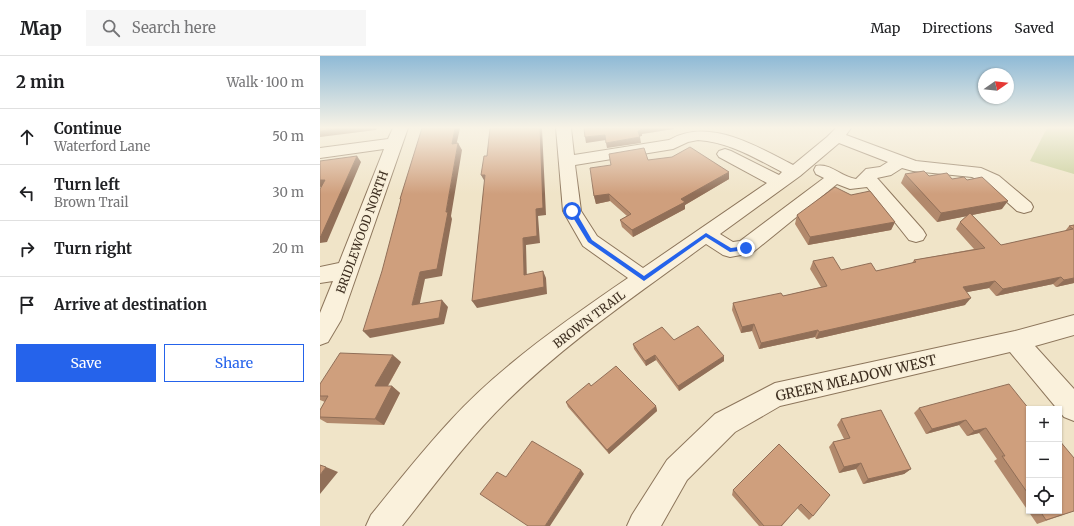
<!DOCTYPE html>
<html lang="en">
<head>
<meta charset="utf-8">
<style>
  :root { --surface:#fff; --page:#f6f6f6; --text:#202124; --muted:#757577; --line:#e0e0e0; --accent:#2563eb }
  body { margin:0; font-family:Merriweather,serif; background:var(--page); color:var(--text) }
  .controls { position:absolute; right:12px; bottom:12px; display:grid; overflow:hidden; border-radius:0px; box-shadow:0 1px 3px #0004 }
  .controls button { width:36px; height:36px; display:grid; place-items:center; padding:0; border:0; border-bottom:1px solid var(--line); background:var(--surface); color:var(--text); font:20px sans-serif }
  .compass { position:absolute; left:658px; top:12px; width:36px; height:36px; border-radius:50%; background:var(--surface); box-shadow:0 1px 3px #0004; rotate:76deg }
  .stop { position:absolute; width:12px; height:12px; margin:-9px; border:3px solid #2563eb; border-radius:50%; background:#fff }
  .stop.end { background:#2563eb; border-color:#fff; box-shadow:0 1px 4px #0008 }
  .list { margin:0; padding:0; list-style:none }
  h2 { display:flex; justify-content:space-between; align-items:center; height:52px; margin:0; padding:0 16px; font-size:17px }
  h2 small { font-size:13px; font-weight:400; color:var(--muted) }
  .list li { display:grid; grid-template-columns:26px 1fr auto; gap:12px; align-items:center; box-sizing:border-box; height:56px; padding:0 16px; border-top:1px solid var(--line) }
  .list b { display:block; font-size:15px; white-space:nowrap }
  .list p { margin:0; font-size:13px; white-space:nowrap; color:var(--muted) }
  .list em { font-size:13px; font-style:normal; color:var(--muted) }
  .actions { display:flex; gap:8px; padding:12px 16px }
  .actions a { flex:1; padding:9px 0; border:1px solid var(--accent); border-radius:0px; text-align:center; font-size:14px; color:var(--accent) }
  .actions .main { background:var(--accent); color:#fff }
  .icon { flex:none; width:22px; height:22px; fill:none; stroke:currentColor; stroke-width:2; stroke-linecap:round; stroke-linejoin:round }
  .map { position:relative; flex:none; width:754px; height:470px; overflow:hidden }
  header { display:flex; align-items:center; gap:24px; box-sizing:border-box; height:56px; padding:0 20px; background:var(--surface); border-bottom:1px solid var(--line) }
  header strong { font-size:19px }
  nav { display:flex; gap:22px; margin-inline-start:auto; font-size:14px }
  .search { width:280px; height:36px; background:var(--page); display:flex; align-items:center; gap:10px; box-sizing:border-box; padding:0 14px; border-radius:0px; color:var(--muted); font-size:15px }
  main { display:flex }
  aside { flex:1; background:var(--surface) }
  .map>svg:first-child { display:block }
</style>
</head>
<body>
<header>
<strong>Map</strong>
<div class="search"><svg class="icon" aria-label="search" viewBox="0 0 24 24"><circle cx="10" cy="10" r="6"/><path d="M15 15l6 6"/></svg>Search here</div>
<nav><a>Map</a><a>Directions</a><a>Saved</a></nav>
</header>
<main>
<aside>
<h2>2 min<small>Walk · 100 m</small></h2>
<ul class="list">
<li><svg class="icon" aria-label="ahead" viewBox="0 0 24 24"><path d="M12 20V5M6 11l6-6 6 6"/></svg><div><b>Continue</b><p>Waterford Lane</p></div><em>50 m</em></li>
<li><svg class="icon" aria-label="left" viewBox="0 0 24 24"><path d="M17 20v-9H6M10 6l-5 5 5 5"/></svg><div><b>Turn left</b><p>Brown Trail</p></div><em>30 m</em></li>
<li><svg class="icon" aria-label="right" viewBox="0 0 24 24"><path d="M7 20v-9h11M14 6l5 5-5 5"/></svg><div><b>Turn right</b></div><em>20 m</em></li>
<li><svg class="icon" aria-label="arrive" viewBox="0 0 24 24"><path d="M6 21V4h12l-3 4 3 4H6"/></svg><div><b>Arrive at destination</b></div></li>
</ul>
<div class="actions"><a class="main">Save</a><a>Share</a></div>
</aside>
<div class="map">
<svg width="754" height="470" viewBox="0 0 754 470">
  <rect width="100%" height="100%" fill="#f0e4c8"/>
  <path fill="#c9cf9b" d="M727,72H754V118L710,105Z"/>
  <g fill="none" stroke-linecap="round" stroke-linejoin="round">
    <defs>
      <path id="minor" d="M73,72H88L21,264L8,286L0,289V257L13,225L0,227V211L19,207L64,93L0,102V92L68,83Z
        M236,72H251L254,99L349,84C389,61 436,90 473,109L507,81L516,72H531L526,79L596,105L661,112L679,120L711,147L713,151L711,155L704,157L697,155L667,128L652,121L593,115L582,112L571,119L557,122L603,174L606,179L603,184L596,186L589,184L547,131L530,133L517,128L432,197L410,201L403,199L386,188C318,238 247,286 187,345C148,383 116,427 82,470H46L51,459C77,427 103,394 131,364C179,311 248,263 308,222L263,190L243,155ZM378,84C409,86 435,102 462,116L459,119L411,95L405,93L399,95L397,98L399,101L447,127L323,212L277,180L261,155L255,109L353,93L368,86ZM519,87L568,106L560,111L546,113L536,123C521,121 511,107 496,110L494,114L496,118L504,122L420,185L413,186L400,178L480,120Z
        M754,259V279L715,290L754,333V365L744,361L690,296L460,350L415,376L367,424L341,470H307L312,459L347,404L395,358L455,327L695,275Z"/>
    </defs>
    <use href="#minor" stroke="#8d765c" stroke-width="2"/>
    <use href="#minor" fill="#faf1dc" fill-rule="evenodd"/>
  </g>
  <path fill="#b2896c" d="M328,104L409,123L365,149V153L313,181L302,171L300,164L307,160L290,145L276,148L274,140Z
    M585,118L632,123L682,153L652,159L681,189L745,175L749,170L754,169V227L736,231L733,228L676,240L669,232L647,236L645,249L496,283L495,281L439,293L432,275L421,277L412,254L413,247L463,240L501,231L490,213L493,205L521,214L556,215L592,207L594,204L654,193L636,173L640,166L647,160L617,166L581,127Z
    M477,159L575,166L571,174L488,189L475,168Z
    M354,284L404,305L359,335L336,304L326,310L314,293L313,288Z
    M81,306L68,330H72L80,337L64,369L7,367L0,363V354L5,346L0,344V328Z
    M271,330L336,350L337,355L289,398L248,351L246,346Z
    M599,352L709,353V455H754L717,468L674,405L677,403L659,377L647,380L639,369L606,378L594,357Z
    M521,363L591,413L584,418L543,428L536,413L519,417L509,391L513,386L524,383L517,369Z
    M459,388L493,460L489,464L477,452L462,470H439L412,439L413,434Z"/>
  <path fill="#916f58" d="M24,72H57L56,74L0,81V75Z
    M135,72H140L135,95L132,88Z
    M220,72H222L226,159L218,160L220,187L206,189L207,226L204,219L203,182L216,153Z
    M321,72H354V73L322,78V80H319L318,75Z
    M285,79L286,84L266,87L265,81Z
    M320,81L321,87L287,92L286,87Z
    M138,87L142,94L131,160L132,163L122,220L105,223L98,256L92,249L100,216L126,156Z
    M37,100L41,106L7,186L0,187V181Z
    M409,116V123L365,149V153L313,181L312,174L361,143Z
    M161,119H165V126Z
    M0,124H5L10,129L0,131Z
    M289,138L290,145L276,148L274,140Z
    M688,145L682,153L617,166L621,157Z
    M575,166L571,174L488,189L490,181Z
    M223,215L226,222L227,238L157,252L152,245Z
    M741,221L733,228L676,240L683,233Z
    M754,222V227L736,231L744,224Z
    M675,225L669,232L637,238L643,231Z
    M651,242L645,249L496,283L499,276Z
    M122,244L128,251L124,268L50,282L43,275Z
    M434,268L432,275L421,277L422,271Z
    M498,274L495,281L439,293L441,287Z
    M73,299L81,306L64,336L55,330Z
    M335,299L336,304L326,310L325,305Z
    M404,300V305L359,335L358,330Z
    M72,330L80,337L64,369L55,363Z
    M336,350L337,355L289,398L287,394Z
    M646,364L639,369L606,378L612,373Z
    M666,372L659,377L647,380L654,375Z
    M541,407L536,413L519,417L524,411Z
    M6,411L18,416L0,438V419Z
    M591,413L584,418L543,428L548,423Z
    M261,414L264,418L230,470H225Z"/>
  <path fill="#cf9f7d" stroke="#916f58" d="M0,72H24L0,75Z
    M102,72H135L132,88L138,87L126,156H128L117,213L100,216L92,249L122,244L119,262L43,275L62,215L81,143H80Z
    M170,72H220L223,152L216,153L217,180L203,182L204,219L223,215L224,231L152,245L165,119H161L164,100H167Z
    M264,72H322H321V74L318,75L320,81L286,87L285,79L265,81Z
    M370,91L409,116L361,143L365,146L312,174L300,164L311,158L289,138L274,140L270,112L291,109L289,98L324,92L328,104L352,101Z
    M37,100L1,180L0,181V133L5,124H0V105Z
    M604,115L609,120L627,117L632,123L644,121L647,124L662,121L688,145L621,157L585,118Z
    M515,131L531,139L550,135L575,166L490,181L477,159Z
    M650,157L681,189L753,173L749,170L754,169V222L744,224L741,221L683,233L675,225L643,231L651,242L499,276L498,274L441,287L434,268L422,271L413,247L461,237L463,240L507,230L493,205L513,201L521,214L551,207L556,215L596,206L594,204L665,192L640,166Z
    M378,270L404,300L358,330L335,299L325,305L313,288L342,271L354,284Z
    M20,297L73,299L55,330H72L55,363L0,361V354L8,340H0V328Z
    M296,310L336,350L287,394L246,346L269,327L271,330Z
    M689,328L709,353V439L682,400H685L666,372L654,375L646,364L612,373L599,352Z
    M561,354L591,413L548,423L541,407L524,411L513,386L530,382L521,363Z
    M739,384L754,402V455L726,464L720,455H739Z
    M212,385L261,414L225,470H208L160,438L177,416L186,421Z
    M459,388L510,439L493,460L481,448L461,470H444L413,434Z
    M0,409L6,411L0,419Z"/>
  <linearGradient id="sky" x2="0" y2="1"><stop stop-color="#8fbad6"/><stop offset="0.52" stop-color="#f8f3e6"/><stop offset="1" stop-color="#f8f3e6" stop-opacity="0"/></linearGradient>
  <rect width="754" height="138" fill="url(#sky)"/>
  <path fill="#2563eb" d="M250,153H254L272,184L324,220L386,177L411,192L426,190L428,192L426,194L410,196L386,181L324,225L268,186L249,155Z"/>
  <g text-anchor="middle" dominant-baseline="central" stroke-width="3" stroke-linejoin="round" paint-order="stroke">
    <g font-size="12" fill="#3d2e20" stroke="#f7eed8">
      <text transform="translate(42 176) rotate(-70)">BRIDLEWOOD NORTH</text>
      <text transform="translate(269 263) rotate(-37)">BROWN TRAIL</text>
    </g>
    <g font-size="14" fill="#3d2e20" stroke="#f7eed8">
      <text transform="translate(536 322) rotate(-13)">GREEN MEADOW WEST</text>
    </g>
  </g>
</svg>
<div class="controls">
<button>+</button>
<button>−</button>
<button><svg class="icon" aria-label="locate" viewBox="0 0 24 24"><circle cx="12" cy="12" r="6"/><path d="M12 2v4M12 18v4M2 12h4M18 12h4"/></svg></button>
</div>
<svg class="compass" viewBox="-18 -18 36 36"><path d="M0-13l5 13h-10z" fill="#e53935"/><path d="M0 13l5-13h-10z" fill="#757577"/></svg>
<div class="stop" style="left:252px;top:155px"></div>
<div class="stop end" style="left:426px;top:192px"></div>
</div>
</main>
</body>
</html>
